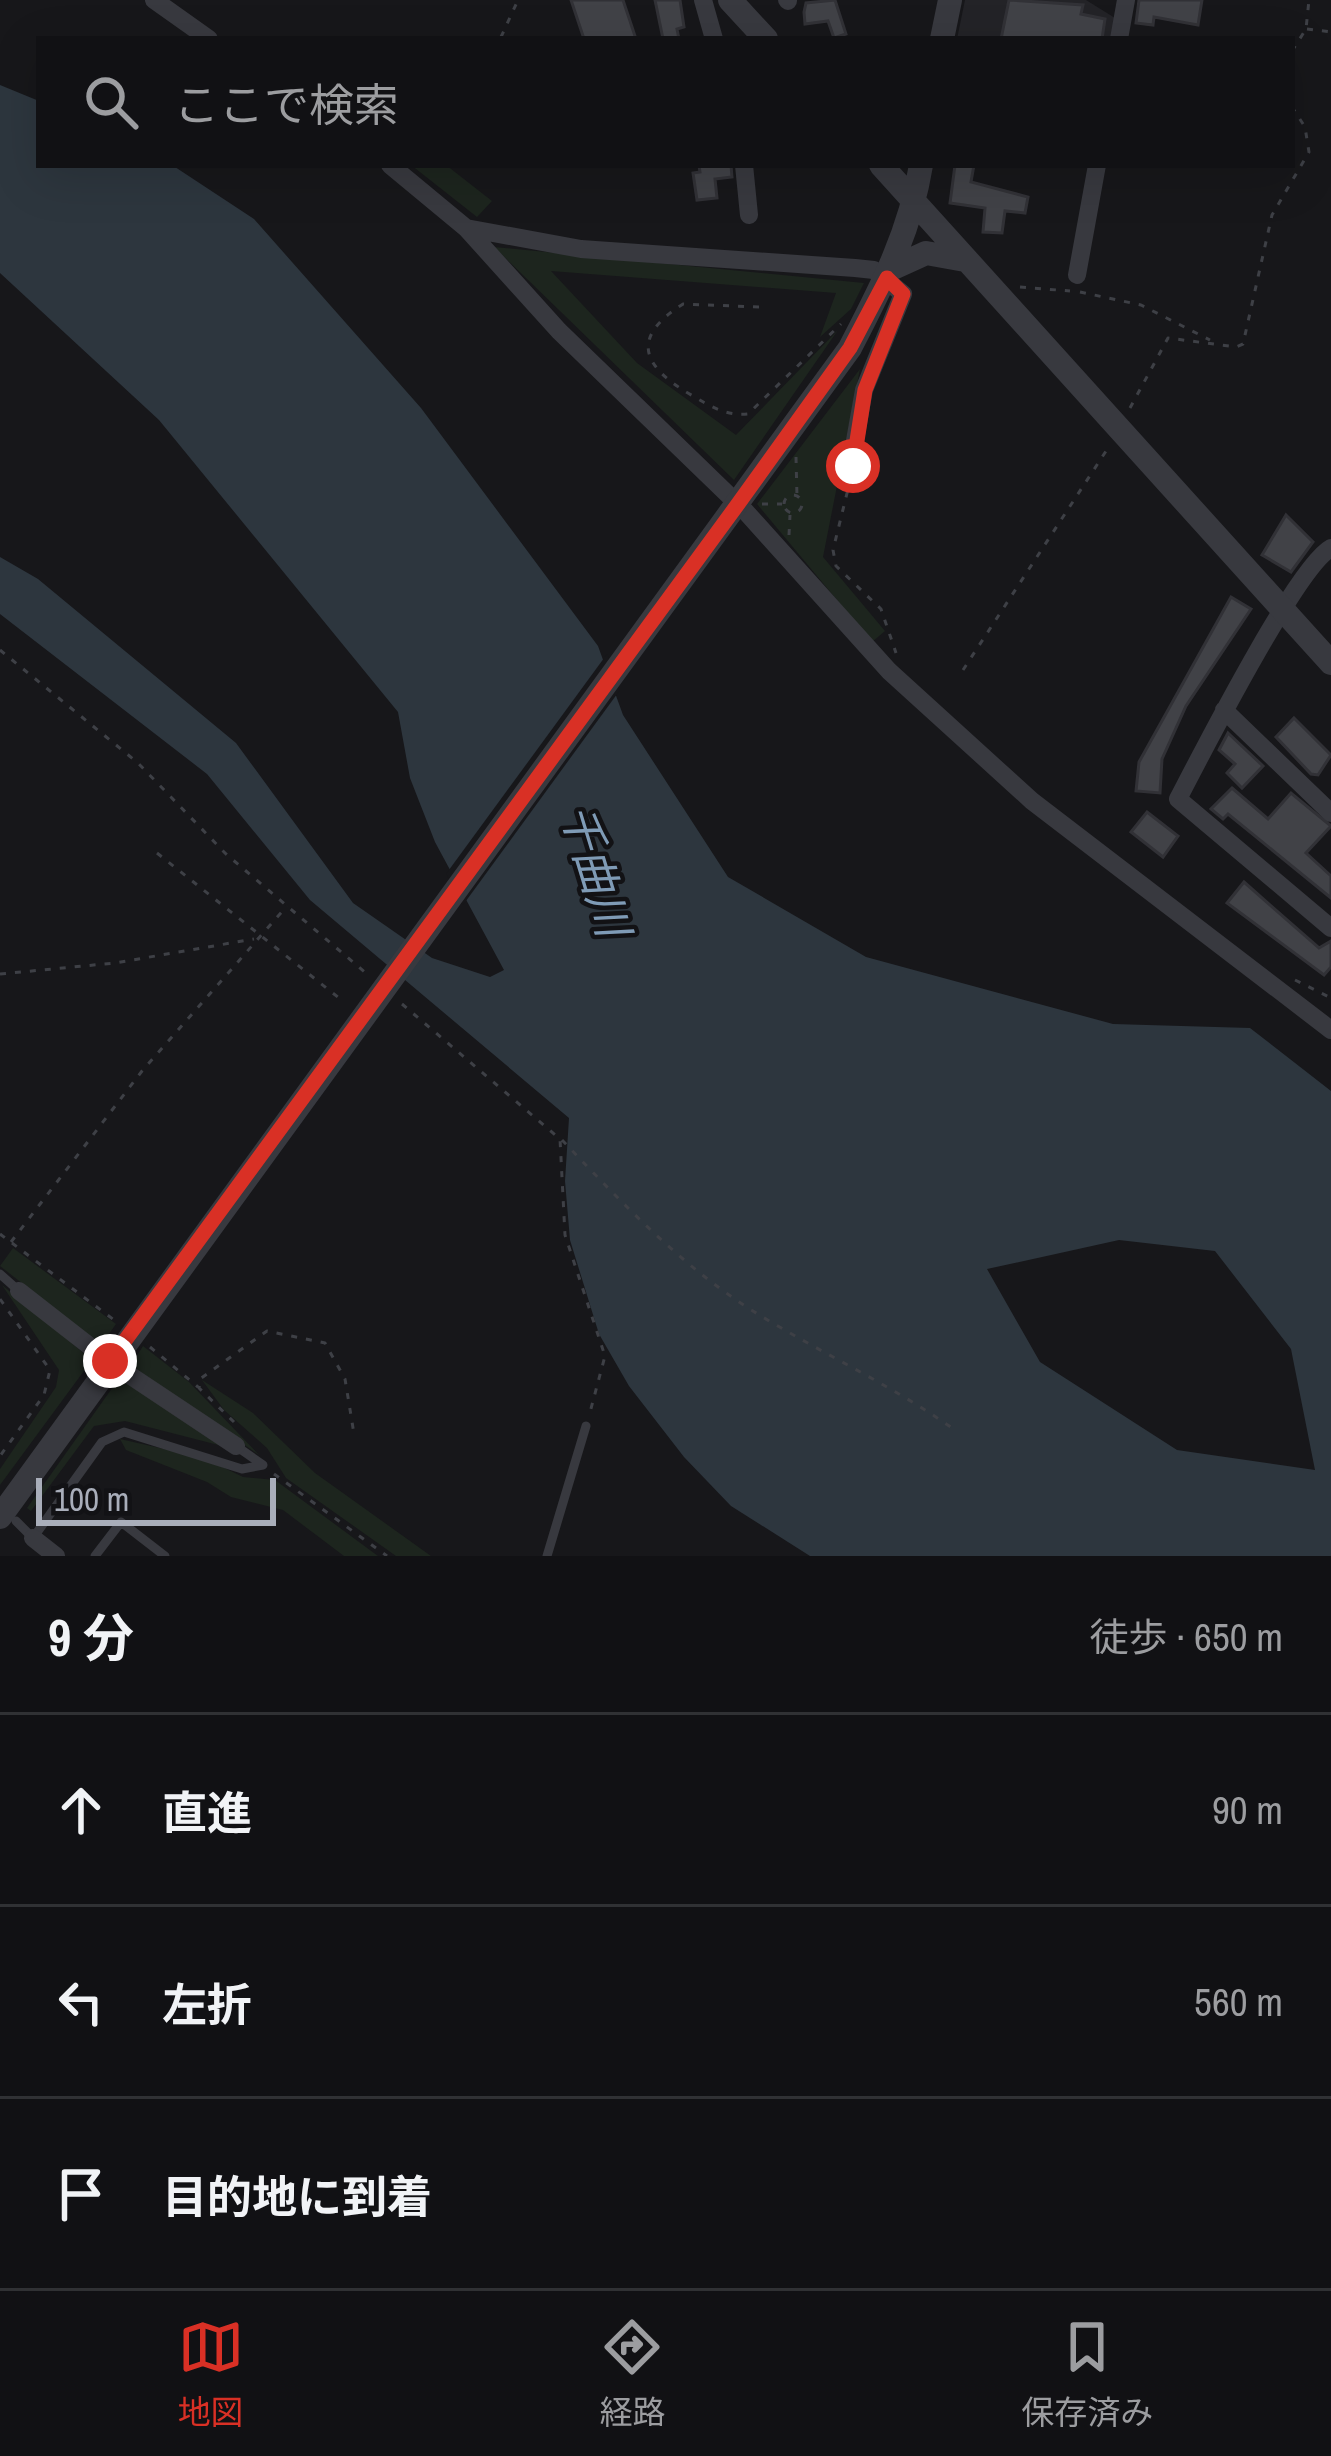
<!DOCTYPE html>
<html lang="ja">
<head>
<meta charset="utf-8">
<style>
  :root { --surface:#111114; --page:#1a1a1d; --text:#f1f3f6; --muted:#9c9da0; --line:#303134; --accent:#d93025 }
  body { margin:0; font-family:"Archivo Narrow","Noto Sans JP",sans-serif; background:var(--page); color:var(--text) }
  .scale { position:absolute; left:36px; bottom:30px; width:240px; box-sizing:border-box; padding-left:12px; border:6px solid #a9aeba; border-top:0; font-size:33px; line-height:42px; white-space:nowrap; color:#a9aeba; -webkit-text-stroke:9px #121215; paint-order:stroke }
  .stop { position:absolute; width:36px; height:36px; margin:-27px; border:9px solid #d93025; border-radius:50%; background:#fff }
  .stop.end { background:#d93025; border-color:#fff; box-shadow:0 3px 12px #0008 }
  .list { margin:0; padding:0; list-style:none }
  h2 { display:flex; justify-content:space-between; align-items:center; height:156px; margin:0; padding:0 48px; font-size:51px }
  h2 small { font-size:39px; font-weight:400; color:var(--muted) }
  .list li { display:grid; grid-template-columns:78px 1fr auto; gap:36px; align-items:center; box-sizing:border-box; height:192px; padding:0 48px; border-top:3px solid var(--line) }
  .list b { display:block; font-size:45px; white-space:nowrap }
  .list em { font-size:39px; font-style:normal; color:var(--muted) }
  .icon { flex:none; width:66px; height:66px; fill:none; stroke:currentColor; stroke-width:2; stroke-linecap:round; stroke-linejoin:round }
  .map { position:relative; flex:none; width:1331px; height:1556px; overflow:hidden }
  .search { position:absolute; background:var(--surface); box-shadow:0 12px 48px #0002; left:36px; right:36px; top:36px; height:132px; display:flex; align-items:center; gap:30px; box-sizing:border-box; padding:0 42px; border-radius:0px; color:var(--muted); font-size:45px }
  .sheet { height:732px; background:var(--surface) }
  nav { display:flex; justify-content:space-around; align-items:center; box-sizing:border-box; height:168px; border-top:3px solid var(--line); background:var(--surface); font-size:33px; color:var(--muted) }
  nav a { display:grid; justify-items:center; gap:6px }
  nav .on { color:var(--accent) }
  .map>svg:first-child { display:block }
</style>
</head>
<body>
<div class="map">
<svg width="1331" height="1556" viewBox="0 0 1331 1556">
  <rect width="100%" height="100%" fill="#17171a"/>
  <path fill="#232327" d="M965,0H1086L1115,18L1111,39H957Z"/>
  <path fill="#1d251e" d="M411,165H446L492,201L477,217Z
    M494,247L864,283L851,309L820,337L836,293L551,271L637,363L736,435L838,330L734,480Z
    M860,369L823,557L885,631L872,642L757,504Z
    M13,1248L116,1324L101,1345L0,1266Z
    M2,1285L92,1360L0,1485V1469L56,1387L59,1370Z
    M143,1346L189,1382L259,1455L131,1365Z
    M120,1377L230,1448L125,1421L94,1426L31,1511L27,1508Z
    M202,1380L253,1413L315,1473L431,1556H396L286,1478L267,1448L224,1410Z
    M120,1439L204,1458L243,1477L275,1480L378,1556H344L283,1510L231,1497L207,1482L126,1450Z"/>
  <path fill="#2d363e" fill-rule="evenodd" d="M0,85L39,101V165H172L254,219L421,408L598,646L623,715L728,877L866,957L1113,1024L1250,1028L1331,1091V1556H810L731,1506L684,1457L629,1386L599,1334L570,1240L565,1181L569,1118L310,900L207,774L0,614V557L38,579L236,743L353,903L432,958L490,977L504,970L435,842L410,778L398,712L159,420L0,273ZM1119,1240L1215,1251L1291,1349L1315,1470L1177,1450L1040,1362L987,1269Z"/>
  <path fill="#17171a" d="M607,654L620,690L463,905L446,874Z"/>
  <path fill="#414247" stroke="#313136" stroke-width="3" d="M571,0H623L636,39H584Z
    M655,0H680L684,27L677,29L679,39H663Z
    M835,0L846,34L834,38L828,21L805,24L804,12L806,3Z
    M1009,0L1083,5L1081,14L1105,19L1102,39H1001Z
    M1139,0H1202L1198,25L1154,17L1153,25L1136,23Z
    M731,165L732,177L715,179L717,198L697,200L693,173L700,172L699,166Z
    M955,165H974L971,182L1028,197L1025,213L1005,211L1002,233L983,232L985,208L950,203Z
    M1286,515L1313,542L1291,572L1262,555Z
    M1231,597L1251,609L1186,706L1162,759L1160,793L1136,791L1139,762Z
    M1294,718L1331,755L1318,775L1311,774L1276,737Z
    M1228,733L1263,766L1242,788L1227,773L1235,764L1219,750Z
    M1232,788L1268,819L1291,793L1331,826L1306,853L1331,876V898L1228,814L1223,819L1211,809Z
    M1147,812L1178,836L1163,857L1131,832Z
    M1244,882L1319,948L1331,941V967L1324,975L1227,903Z"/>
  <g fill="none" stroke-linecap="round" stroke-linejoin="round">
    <path stroke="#3e4046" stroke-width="3" stroke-dasharray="6 9" stroke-linecap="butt" d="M1307,29L1331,32
      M501,37L518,0
      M1292,51L1306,29L1309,0
      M1020,287L1070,291
      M1080,292L1141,305L1210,340
      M759,307L683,304C626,340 646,369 693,396C711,407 727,416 748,414L841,324
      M1130,408L1168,338L1236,347L1243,344L1272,215L1309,152L1305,127L1292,107
      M796,457L797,497
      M851,477L833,550L836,566L881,609L896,653
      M784 504a9 9 0 1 1 18 0a9 9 0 1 1-18 0Z
      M762,504H782
      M789,535L790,515
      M0,650L138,763L226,854L367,974
      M963,670L1108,448
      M157,853L339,998
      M0,974L115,963L254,939
      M1295,980L1331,998
      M402,1004L560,1139L565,1235L605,1356L589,1416
      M562,1140C623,1204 685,1270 761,1316C825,1355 891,1385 952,1428
      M0,1234L118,1323
      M11,1242L142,1071L287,906
      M0,1299L50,1370L44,1395L0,1456
      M150,1347L198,1387
      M234,1422L199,1388L200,1379L267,1331L325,1343L345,1379L354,1434
      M274,1474L387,1556"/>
    <path stroke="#38393f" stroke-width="9" d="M0,1274L18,1290
      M236,1446L263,1465
      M16,1521L33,1538L102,1442L124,1432L242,1469L263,1465
      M95,1556L121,1522L165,1556
      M547,1556L586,1426"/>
    <path stroke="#38393f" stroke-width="18" d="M154,0L209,39
      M703,0L714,39
      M787,0L788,1
      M1119,39L1126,0
      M390,165L466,228L559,331L746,512L889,671L1032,801L1331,1030
      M744,165L749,215
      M466,228L581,249L855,268L874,270L903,294L864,390L852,457
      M1077,275L1097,165
      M1331,548C1297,566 1201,755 1178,799L1331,928
      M1224,710L1331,813
      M19,1291L110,1362L236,1446
      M33,1538L56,1556"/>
    <path stroke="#38393f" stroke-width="24" d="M730,0L766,39
      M942,39L950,0
      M881,165L1331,663
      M893,268L926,253L965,260
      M0,1517L850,348C881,288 910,233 921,165"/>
  </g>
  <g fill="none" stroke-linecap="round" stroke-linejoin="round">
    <path stroke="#d93025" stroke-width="15" d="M110,1361L738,504L850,348L887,278L903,294L865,390L853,466"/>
  </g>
  <g text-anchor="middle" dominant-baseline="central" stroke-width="9" stroke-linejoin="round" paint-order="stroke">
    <g font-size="45" font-style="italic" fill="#7f9bb6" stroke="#121215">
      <text transform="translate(596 870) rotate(73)">千曲川</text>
    </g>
  </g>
</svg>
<div class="scale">100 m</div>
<div class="stop" style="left:853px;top:466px"></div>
<div class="stop end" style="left:110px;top:1361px"></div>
<div class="search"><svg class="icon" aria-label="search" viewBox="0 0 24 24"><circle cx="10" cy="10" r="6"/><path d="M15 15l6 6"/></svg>ここで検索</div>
</div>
<section class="sheet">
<h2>9 分<small>徒歩 · 650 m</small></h2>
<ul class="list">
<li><svg class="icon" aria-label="ahead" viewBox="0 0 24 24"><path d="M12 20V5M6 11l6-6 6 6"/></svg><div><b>直進</b></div><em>90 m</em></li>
<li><svg class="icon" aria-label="left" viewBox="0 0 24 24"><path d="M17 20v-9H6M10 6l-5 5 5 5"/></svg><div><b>左折</b></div><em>560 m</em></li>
<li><svg class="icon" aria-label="arrive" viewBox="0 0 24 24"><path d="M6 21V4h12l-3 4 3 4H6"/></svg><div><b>目的地に到着</b></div></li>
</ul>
</section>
<nav>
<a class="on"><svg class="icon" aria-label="map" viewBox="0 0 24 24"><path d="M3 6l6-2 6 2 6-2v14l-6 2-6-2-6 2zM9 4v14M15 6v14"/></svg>地図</a>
<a><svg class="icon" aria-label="directions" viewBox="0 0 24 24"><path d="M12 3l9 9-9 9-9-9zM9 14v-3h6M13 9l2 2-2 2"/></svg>経路</a>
<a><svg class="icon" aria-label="saved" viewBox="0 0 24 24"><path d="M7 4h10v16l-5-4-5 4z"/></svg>保存済み</a>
</nav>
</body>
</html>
